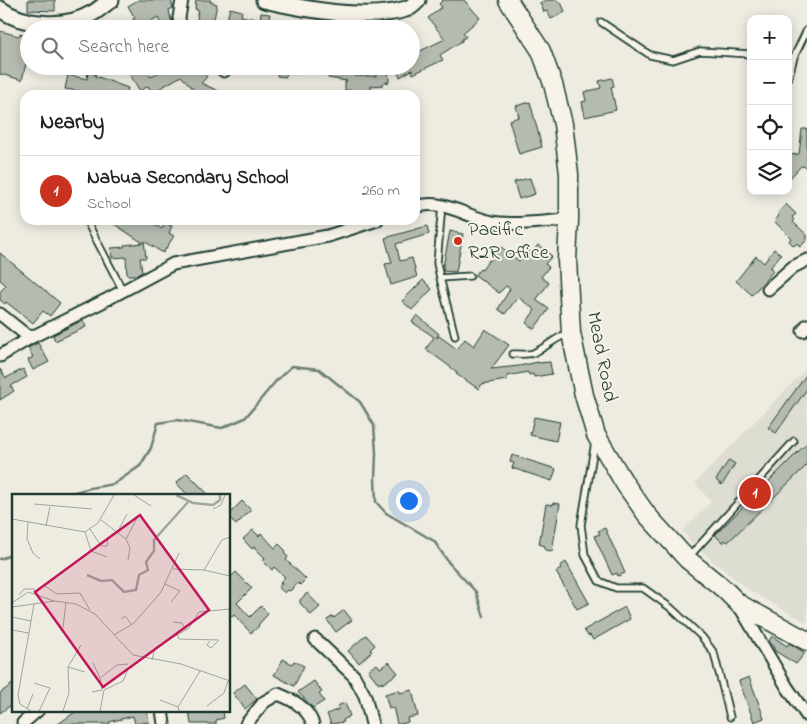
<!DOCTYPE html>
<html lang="en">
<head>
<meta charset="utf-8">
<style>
  :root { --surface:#fff; --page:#f2f2f2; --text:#202124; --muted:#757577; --line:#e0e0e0; --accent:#c8321e }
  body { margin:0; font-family:"Indie Flower",sans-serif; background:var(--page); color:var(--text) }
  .controls { position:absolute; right:15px; top:15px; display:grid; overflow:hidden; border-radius:10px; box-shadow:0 2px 12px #0003 }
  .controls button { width:45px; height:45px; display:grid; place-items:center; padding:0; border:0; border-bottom:1px solid var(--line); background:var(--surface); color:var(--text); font:25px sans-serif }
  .you { position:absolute; left:408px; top:500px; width:18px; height:18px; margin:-12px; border:4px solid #fff; border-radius:50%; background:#1a73e8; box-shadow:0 0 0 8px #1a73e833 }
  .badge { display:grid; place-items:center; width:32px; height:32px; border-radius:50%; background:var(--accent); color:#fff; font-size:16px; font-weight:700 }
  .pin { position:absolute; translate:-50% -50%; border:2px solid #fff; box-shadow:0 1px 5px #0006 }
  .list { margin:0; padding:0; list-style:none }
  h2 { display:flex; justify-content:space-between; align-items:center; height:65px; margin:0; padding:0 20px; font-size:21px }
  h2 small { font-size:16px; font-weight:400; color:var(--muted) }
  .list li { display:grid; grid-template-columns:32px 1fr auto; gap:15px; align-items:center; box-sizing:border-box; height:70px; padding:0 20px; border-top:1px solid var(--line) }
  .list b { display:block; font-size:19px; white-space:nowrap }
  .list p { margin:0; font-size:16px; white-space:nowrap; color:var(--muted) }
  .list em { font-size:16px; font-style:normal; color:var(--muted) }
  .icon { flex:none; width:28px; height:28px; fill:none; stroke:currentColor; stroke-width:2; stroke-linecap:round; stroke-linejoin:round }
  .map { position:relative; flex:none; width:807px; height:724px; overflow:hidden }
  .search { position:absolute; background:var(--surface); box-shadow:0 2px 12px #0003; left:20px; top:20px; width:400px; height:55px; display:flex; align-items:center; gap:12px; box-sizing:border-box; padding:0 18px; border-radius:28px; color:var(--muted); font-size:19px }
  .panel { position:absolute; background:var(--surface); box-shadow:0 2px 12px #0003; left:20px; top:90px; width:400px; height:135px; border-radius:15px }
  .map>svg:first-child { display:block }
</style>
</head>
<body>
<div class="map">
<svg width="807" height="724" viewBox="0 0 807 724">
  <rect width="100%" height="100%" fill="#eeece1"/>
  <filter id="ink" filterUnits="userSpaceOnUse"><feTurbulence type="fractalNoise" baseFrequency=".02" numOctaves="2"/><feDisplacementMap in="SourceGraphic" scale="10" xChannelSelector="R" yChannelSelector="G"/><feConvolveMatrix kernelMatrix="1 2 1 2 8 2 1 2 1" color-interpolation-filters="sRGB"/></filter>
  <g filter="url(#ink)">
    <path fill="#ddddd2" d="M807,368V623L750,591L697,548L682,531L711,502L695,483Z"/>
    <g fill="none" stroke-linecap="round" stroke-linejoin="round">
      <path stroke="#6c7e74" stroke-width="2.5" d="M64,495L90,488L114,484L140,466L151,448L158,423L177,420L222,428L245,418L276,381L292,366L319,369L360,402L374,425L376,453L375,479L376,502L386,513L434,541L449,563L476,592L484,617
        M0,559L14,554"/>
    </g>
    <path fill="#b5bbb0" stroke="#1f3d34" d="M28,0H55V11L28,10Z
      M138,0H171L173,8L169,10L173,29H162L158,17L139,29L133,19L135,18L128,6Z
      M196,0H211L210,2L217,4L214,19L211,18V29H199L197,15L198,10L195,9Z
      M443,0H464L480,18L463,33L466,37L462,39V41L440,55L443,60L413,74L412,70L400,77L394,66H411V38L418,52L445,39L428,18L442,7L439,4Z
      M546,0H557L559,3L561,2L565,12L551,19L547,11L544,12L540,3Z
      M230,8L242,11L241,16L260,20L261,13L270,14L267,29H231L232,21L227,20Z
      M0,31L19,36L20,34L29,36V51L22,80L0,74Z
      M139,66H144L151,77L169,66H192L195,70L198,67L207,77L201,83L227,95H199L181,76L152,93L148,86L140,91L129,73Z
      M276,66H302L300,74L287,72L286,77L277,76L278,70H276Z
      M330,66H340L339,69H355V76H376L375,69L388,67L389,82L383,83V85L371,86V92L345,90V82L347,81L328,78Z
      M88,72L96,74L95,76L101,78L128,88L126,95H104L65,89L68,75L87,79Z
      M612,78L614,86L611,87L616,110L585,117L582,102L586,101L584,92L601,88L599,81Z
      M530,102L542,147L519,154L509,120L519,117L516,106Z
      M802,129H807V167L801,166L788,180V155L799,154Z
      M530,178L535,194L519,199L514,182Z
      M786,204L796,214L792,217L795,220L793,222L807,235V240L800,247L797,243L794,246L789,241L791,238L774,221L779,216L777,214Z
      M108,220H148L162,229L165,223L172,226L169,233L174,236L163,253L144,241L146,258H140L142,272L137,275H127L126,257L112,258L111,248L124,247V245L143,243Z
      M427,226L429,234L396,244L400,261L412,258L417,277L391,285L385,264L392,263L385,238Z
      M450,231L463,234L456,272L443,271V267Z
      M538,245L552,256L545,264L549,267L541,277L549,283L536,300L549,309L534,329L526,323L535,310L518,297L505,314L498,309L510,289L506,286L499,293L475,275L480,269L482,270L489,260L490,261L501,247L519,261L528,250L532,253Z
      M774,249L781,254L770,268L774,270L752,295L736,281L756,256L764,263Z
      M0,253L60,303L50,316L43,311L33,323L6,302L5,304L0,300V292L6,285L0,280Z
      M423,280L432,289L412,310L402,301Z
      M417,315L439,334L436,338L439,336L457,349L465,339L474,346L485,329L509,345L491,369L519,366L538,362V363L550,362L552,374L534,377L533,374L529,375L528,372L507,376V380L482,384L479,389L456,374L457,372L426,349L434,337L412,322Z
      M83,320L86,327L55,341L53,335Z
      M38,343L49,362L33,370L28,360L33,357L28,348Z
      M0,369L6,378L23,369L27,377L11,386L14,391L0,400Z
      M807,374V389L776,433L768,428Z
      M534,417L560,422L556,441L530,435Z
      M807,443V465L728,542L725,540L723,543L715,535Z
      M512,455L556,469L552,481L512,468L514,463L510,462Z
      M729,460L735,464L722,485L716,480Z
      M187,473L209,495H188L176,483Z
      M242,501L251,510L236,525L229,517V514Z
      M553,503L560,504L552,551L545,550V546L539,544L546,504L553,505Z
      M605,528L625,573L618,576L617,573L612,575L594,536L600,534L598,531Z
      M253,530L259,536L261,533L275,548L279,544L286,551L284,553L288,557L286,560L306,579L300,585L298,583L290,591L288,590L285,593L278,587L282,584L280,582L285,577L274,567L272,570L263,561L265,558L254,547L252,549L243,539Z
      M566,562L589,603L577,609L556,572L561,569L560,566Z
      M236,572L252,588L237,603L250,617L261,606L268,614L258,625L259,626L251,633L234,615L232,617L229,614V579Z
      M307,593L320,607L311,615L300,603V600Z
      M625,607L630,619L593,640L590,635L588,636L584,630Z
      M344,610L352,620L336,632L327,620L333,616L334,618Z
      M366,635L375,645L370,650L372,651L359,663L348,651Z
      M772,636L787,646L789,643L805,653L796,664L775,651L773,646L769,641Z
      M283,659L292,664L294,661L304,666L294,686L274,675Z
      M389,662L398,673L382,684V682L379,684L368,670L377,664L380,668Z
      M749,677L764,718L754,722L739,681Z
      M314,681L322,692L319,694L324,701L313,708L298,692Z
      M14,683V703L0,713V693Z
      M245,684L257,699L245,709L233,693Z
      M399,690L400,693L412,690L418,716L407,718L408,722L401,724H397L393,707L389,708L385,694Z
      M345,703L350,716L343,720L344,722L331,724L327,714L339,709L337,706Z
      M78,710H147L149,722L135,724L133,716L109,722L110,724H58Z
      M189,710H223L224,718L216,720V724H191Z"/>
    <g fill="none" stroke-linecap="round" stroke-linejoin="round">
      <defs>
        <path id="lane" d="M601,22L650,55L673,60L700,51L751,54
          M788,57H794L807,30
          M788,79L794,57
          M442,205L437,263L440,278L470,276
          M86,220L123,291
          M440,278L455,336
          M513,354C519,354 527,355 533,353C546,348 556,337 569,333
          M595,442L581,525L585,555L599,581L616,588H643L671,608L702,637L714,653L730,717
          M688,558L794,441"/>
        <path id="street" d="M181,29L179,18L182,0
          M219,66L224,71
          M415,207C446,197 470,221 500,223C523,225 547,221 569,220
          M768,289L793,267L807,260
          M0,314L30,338
          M803,331L807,325
          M0,356L30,338L104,301L173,264L328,236L377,220
          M740,607L787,687L807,716
          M315,639L354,676L365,696L372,724
          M162,710L164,724
          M23,723L38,710
          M246,724L264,702L278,694C293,700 307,707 313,724"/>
        <path id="secondary" d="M264,0C303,9 368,21 406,9C411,8 415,3 418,0
          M0,9C24,26 66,29 91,14C98,11 104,4 111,0"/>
        <path id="primary" d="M508,0L541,51L553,84L563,124L569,174V220L567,260L571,333L584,395L596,435L625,484L647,515L687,559L724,589L739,604L807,641"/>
      </defs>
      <use href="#lane" stroke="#1f3d34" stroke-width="9"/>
      <use href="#street" stroke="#1f3d34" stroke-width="15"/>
      <use href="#secondary" stroke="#1f3d34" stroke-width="19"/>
      <use href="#primary" stroke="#1f3d34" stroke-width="21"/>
      <use href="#lane" stroke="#f7f3e8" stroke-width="5.5"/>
      <use href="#street" stroke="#f7f3e8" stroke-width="11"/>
      <use href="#secondary" stroke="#f7f3e8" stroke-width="15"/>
      <use href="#primary" stroke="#f7f3e8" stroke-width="18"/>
    </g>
  </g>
  <circle fill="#c8321e" stroke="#f7f3e8" stroke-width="2" cx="458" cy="241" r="5"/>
  <g text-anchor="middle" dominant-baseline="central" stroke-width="4" stroke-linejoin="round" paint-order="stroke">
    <g font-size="20" fill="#1f3d34" stroke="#f7f3e8" text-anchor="start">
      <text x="468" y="230">Pacific<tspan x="468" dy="23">R2R office</tspan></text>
    </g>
    <g font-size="20" fill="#1f3d34" stroke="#f7f3e8">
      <text transform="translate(601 357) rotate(79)">Mead Road</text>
    </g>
  </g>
  <g transform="translate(12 494)">
    <rect width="218" height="218" fill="#eeece1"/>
    <path fill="none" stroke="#9fa99f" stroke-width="2.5" d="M164,1L181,9L201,11L208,6V1M75,81L89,87L100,86L112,98L124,96L127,81L136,76L134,68L142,57V46L176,8"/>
    <path fill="none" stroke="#9ba69c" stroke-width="1" d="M122,1L139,12M22,10L80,15M201,15L209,11L213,1M0,25L73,38L86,29L102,1M89,26L114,45L118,54L116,66M16,28L15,45L21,59L28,65M34,32L38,13M78,35L89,52H95L96,44M106,37L115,20M73,38L79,57L95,63M114,45L125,24M161,75L192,76L218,82M192,76L210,46L218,43M153,90L168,97L159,108M33,92L45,100L68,99L78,116M7,101L12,95H22L24,99M0,109L16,98L42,107M0,113L43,107L64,110L83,120L121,161L169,170L218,187M0,123L19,127M109,125L113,122L120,131M161,128L170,129L174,136M51,134L54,108M0,136L17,139M165,140L167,145L207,146L199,154L195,151L198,147M102,141L122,129L149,98L167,59M140,166L143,154L177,134L187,118L218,115M81,169L88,184M56,173L73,178M22,189L38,194L27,217M80,198L90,196L88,184L105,171L116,170M148,206L166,213M195,212L212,199L216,187M15,215L21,200M19,217L8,210L6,201L22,110M51,217L57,199L56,173L69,151M88,217L92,196L111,187L116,175M167,217L166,213L188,177"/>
    <path fill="#c2185b" fill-opacity="0.15" stroke="#c2185b" stroke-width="2.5" d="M128,21L197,116L91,193L23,98Z"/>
    <rect width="218" height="218" fill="none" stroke="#1f3d34" stroke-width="2.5"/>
  </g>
</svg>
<div class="controls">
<button>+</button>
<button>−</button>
<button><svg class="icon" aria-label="locate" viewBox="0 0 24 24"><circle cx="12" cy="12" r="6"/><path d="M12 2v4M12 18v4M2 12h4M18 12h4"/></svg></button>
<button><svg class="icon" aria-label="layers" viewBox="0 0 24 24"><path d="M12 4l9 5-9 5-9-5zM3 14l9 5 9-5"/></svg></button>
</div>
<div class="you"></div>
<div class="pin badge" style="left:755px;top:493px">1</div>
<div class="search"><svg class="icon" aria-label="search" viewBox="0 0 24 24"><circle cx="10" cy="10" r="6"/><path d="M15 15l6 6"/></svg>Search here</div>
<section class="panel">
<h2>Nearby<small></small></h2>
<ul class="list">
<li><span class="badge">1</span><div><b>Nabua Secondary School</b><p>School</p></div><em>260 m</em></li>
</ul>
</section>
</div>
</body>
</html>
